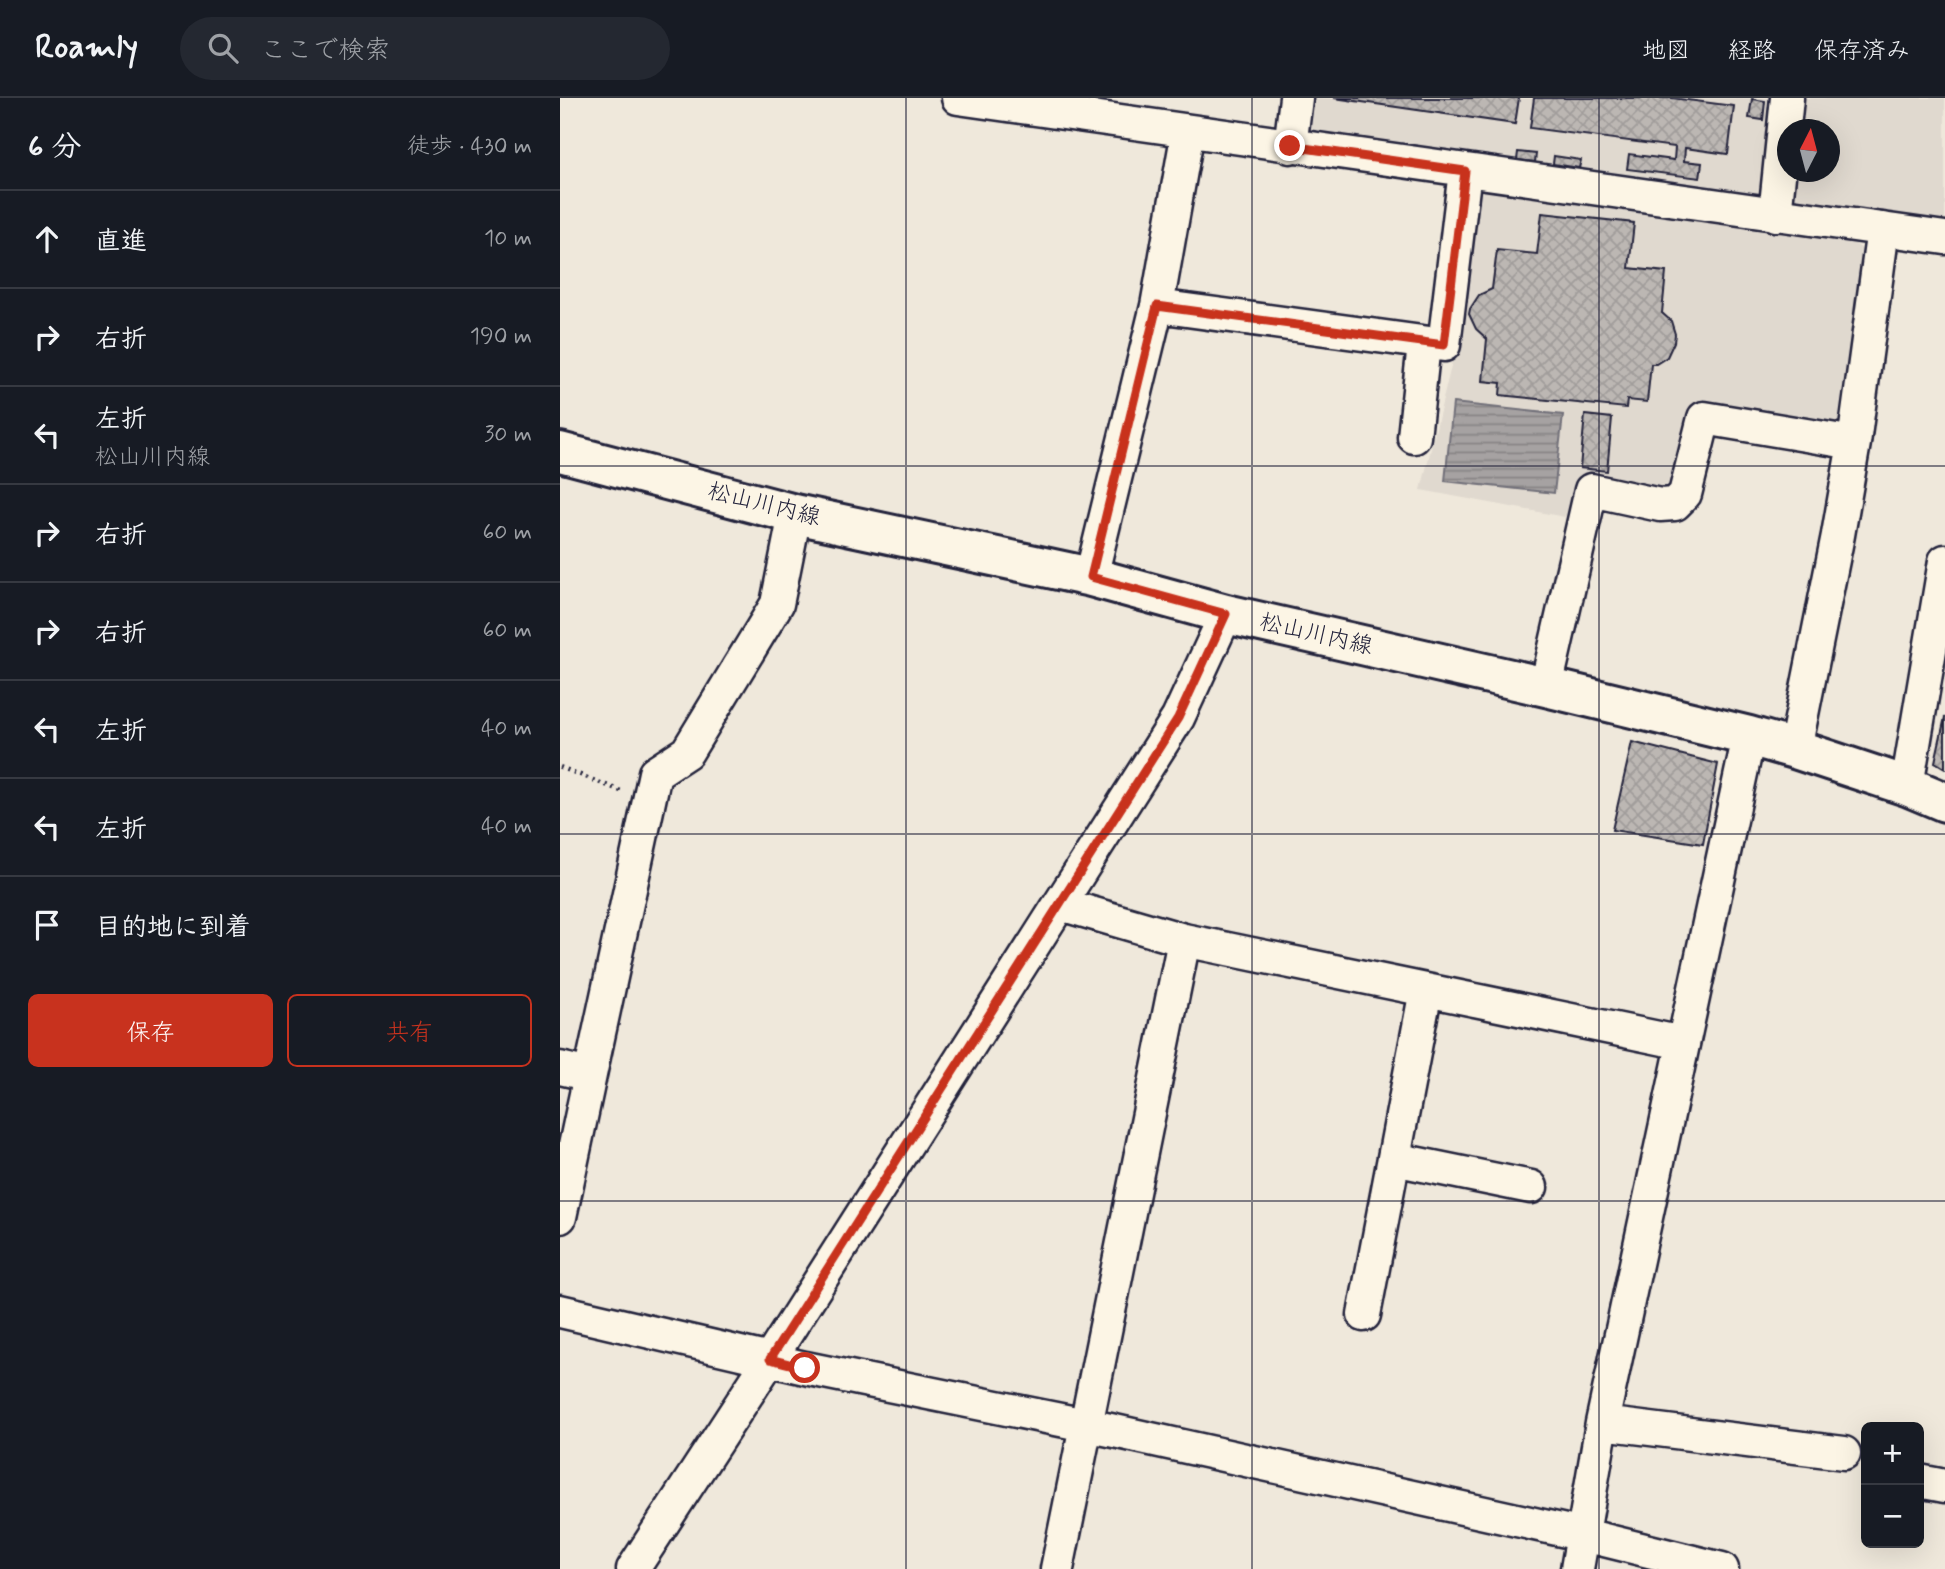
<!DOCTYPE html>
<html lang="ja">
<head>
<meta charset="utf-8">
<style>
  :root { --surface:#171b24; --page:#242831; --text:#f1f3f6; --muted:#9ea1a6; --line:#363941; --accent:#c8321e }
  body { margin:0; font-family:Mynerve,"Klee One",sans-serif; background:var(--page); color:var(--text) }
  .controls { position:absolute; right:21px; bottom:21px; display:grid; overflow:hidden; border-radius:10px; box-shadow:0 7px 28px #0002 }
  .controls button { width:63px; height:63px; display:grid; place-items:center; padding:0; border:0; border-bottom:2px solid var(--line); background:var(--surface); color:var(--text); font:35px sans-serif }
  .compass { position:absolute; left:1217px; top:21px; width:63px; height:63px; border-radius:50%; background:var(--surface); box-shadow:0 7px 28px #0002; rotate:6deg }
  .stop { position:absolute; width:21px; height:21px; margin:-16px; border:5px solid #c8321e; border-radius:50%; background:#fff }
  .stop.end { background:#c8321e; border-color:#fff; box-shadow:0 2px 7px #0008 }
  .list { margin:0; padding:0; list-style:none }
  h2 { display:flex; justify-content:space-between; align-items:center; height:91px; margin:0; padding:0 28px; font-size:30px }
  h2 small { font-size:23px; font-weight:400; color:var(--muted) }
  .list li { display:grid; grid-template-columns:46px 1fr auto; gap:21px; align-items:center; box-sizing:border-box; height:98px; padding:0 28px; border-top:2px solid var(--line) }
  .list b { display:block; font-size:26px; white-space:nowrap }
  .list p { margin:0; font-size:23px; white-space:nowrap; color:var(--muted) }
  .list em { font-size:23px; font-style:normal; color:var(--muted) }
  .actions { display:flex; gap:14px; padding:21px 28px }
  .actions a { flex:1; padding:16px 0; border:2px solid var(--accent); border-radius:10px; text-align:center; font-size:24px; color:var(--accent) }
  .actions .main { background:var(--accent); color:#fff }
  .icon { flex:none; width:38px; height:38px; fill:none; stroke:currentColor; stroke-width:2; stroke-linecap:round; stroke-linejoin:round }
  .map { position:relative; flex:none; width:1385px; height:1471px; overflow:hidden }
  header { display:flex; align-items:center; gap:42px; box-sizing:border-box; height:98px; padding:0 35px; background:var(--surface); border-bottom:2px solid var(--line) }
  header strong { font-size:33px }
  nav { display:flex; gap:38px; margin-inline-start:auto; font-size:24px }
  .search { width:490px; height:63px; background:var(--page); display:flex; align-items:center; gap:18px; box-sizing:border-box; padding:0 24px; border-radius:38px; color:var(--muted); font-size:26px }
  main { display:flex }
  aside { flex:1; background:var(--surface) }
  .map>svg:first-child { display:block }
</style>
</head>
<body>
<header>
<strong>Roamly</strong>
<div class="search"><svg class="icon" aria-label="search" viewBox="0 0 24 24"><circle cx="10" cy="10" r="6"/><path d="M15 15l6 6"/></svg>ここで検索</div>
<nav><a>地図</a><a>経路</a><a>保存済み</a></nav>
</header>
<main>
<aside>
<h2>6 分<small>徒歩 · 430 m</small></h2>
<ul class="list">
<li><svg class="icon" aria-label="ahead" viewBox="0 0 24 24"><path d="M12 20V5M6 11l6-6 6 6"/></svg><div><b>直進</b></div><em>10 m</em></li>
<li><svg class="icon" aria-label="right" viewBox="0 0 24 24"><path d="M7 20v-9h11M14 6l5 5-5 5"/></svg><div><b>右折</b></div><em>190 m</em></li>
<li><svg class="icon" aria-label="left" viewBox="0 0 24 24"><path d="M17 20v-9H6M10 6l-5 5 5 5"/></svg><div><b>左折</b><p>松山川内線</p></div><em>30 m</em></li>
<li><svg class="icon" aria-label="right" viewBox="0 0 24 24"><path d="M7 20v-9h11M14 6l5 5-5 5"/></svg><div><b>右折</b></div><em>60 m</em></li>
<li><svg class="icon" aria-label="right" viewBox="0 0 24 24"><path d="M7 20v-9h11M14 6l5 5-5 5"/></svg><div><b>右折</b></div><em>60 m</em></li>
<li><svg class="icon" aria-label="left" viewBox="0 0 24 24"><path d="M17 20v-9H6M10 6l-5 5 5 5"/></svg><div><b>左折</b></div><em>40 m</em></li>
<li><svg class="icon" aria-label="left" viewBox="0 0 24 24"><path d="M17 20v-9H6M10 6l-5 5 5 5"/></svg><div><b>左折</b></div><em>40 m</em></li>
<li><svg class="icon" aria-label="arrive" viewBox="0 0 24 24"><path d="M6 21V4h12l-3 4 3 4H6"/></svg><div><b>目的地に到着</b></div></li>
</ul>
<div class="actions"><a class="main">保存</a><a>共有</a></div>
</aside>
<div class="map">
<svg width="1385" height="1471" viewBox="0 0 1385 1471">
  <defs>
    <pattern id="water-rules" width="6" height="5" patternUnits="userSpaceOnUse" patternTransform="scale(1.75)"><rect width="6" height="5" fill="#a6a2a2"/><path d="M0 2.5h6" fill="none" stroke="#878485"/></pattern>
    <pattern id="building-cross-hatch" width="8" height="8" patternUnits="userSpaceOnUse" patternTransform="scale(1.75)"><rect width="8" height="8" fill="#bcb7b3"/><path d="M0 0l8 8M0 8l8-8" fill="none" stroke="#a19d9b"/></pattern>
  </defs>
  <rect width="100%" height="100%" fill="#efe8db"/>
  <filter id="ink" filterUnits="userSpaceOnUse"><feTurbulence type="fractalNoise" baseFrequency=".0143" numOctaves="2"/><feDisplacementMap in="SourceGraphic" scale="14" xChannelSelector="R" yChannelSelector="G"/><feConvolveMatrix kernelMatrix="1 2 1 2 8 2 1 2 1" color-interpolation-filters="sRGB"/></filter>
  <g filter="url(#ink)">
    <path fill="#e0d9cf" d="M753,0H1216L1204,126L1292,143L1305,154L1280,331L1135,304L1114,387L1097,393L1022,377L1005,419L861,392L892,264L923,58L749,33Z
      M1245,0H1385V127L1232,102L1236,74H1269V32L1241,31Z"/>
    <path fill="url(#water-rules)" stroke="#716f79" stroke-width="2" d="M893,305L1003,317L994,395L885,383Z"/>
    <path fill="url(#building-cross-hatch)" stroke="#22223b" stroke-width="2" d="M774,0H959L955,26Z
      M974,0H1112L1174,8L1168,56L1125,50L1124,63L1142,65L1140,80L1067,71L1069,56L1114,62L1115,49L970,30Z
      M1192,1L1205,3L1203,22L1189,20Z
      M958,54L976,56L975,64L957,62Z
      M994,58L1021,62L1019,70L993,66Z
      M982,115L1074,125L1069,170L1106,174L1102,215L1111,223L1115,236L1114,244L1107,259L1096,266H1091L1087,304L1067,302L1066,310L940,297L941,285L923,283L927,241L916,231L909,216L910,211L919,197L932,191L937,152L977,156Z
      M1025,317L1052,320L1047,373L1020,370Z
      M1385,619V670L1375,664Z
      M1072,644L1158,666L1143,746L1052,732Z"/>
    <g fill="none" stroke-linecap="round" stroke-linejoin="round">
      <defs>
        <path id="street" d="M398,0L1385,140
          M730,49L736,0
          M1215,117L1227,0
          M597,208L884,247L905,73
          M854,339L864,246
          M531,479L597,208L628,33
          M986,589L1031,392L1100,407L1115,406L1125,396L1144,320L1294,345L1323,131
          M1235,651L1278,437L1294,345
          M1347,688L1385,463
          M500,806L624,842L1123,945
          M0,970L30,977L0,1119
          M30,977L95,675L127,654L217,506L235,416
          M834,1061L971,1089
          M0,1213L245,1270L550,1332L1024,1437L1162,1471
          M804,1217L866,892
          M1042,1325L1284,1355
          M1359,1383L1385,1388
          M73,1471L210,1261L618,620L666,516
          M497,1471L624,842
          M1017,1471L1042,1325L1189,638"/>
        <path id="secondary" d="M0,354L235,416L531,479L666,516L986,589L1189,638L1235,651L1347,688L1385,704"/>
      </defs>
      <use href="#street" stroke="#22223b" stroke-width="37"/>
      <use href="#secondary" stroke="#22223b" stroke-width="44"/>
      <path stroke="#22223b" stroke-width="4.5" stroke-dasharray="2 5" stroke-linecap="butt" d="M0,669L61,693"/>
      <use href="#street" stroke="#fcf5e5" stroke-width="32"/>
      <use href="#secondary" stroke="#fcf5e5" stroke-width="38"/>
    </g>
  </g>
  <g fill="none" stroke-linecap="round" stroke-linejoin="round" filter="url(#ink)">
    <path stroke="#c8321e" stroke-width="9" d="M245,1270L210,1261L618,620L666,516L531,479L597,208L884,247L905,73L730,48"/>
  </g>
  <path fill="none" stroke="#22223b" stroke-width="2" stroke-opacity="0.55" d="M346,0V1471M692,0V1471M1039,0V1471M0,368H1385M0,736H1385M0,1103H1385"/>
  <g text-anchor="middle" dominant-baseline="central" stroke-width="7" stroke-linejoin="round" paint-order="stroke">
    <g font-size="23" fill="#22223b" stroke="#fcf5e5">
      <text transform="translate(204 407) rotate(14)">松山川内線</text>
      <text transform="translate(756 537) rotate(13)">松山川内線</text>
    </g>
  </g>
</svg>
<div class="controls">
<button>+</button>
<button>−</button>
</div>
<svg class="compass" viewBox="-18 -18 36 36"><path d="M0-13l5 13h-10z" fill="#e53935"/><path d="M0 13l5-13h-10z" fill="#9ea1a6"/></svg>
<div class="stop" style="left:245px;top:1270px"></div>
<div class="stop end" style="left:730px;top:48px"></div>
</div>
</main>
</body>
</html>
